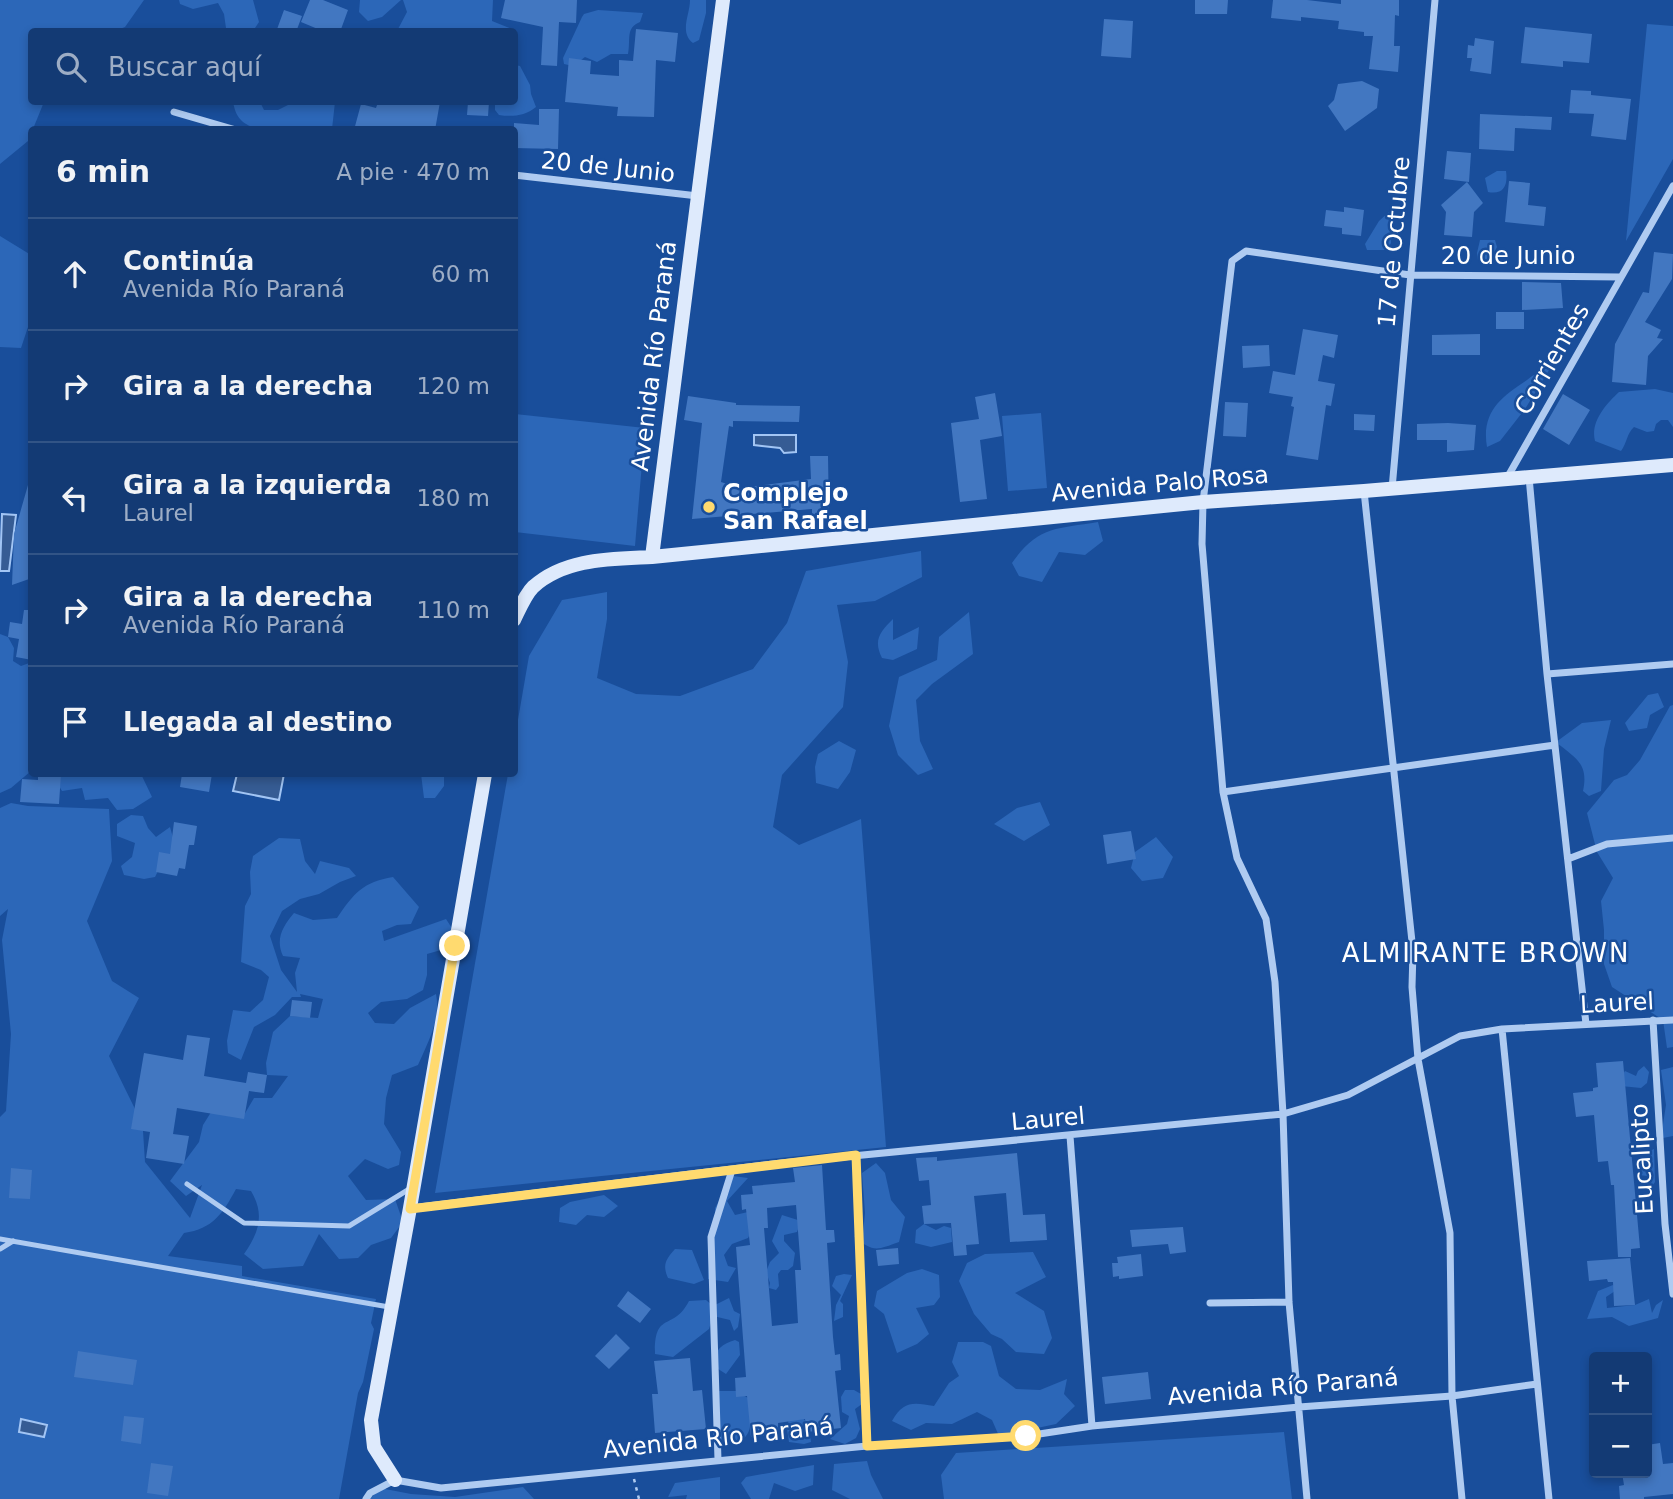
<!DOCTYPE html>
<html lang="es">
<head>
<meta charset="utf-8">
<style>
  :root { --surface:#133a74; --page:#1c4179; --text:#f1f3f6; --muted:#9dadc5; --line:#325486 }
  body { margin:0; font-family:"DejaVu Sans",sans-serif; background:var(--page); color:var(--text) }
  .controls { position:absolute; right:21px; bottom:21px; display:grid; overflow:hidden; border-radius:7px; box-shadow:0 4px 10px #0003 }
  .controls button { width:63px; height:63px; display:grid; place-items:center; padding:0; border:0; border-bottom:2px solid var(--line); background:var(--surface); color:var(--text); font:35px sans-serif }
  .stop { position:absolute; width:21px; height:21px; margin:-16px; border:5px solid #ffda6f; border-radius:50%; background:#fff }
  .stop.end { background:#ffda6f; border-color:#fff; box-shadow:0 2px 7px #0008 }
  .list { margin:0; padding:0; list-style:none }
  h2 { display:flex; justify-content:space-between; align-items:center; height:91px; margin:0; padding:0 28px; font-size:30px }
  h2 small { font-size:23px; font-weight:400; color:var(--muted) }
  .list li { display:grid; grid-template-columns:46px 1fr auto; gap:21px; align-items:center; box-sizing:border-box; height:112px; padding:0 28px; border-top:2px solid var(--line) }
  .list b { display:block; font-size:26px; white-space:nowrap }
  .list p { margin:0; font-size:23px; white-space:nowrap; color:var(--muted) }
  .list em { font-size:23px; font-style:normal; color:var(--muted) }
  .icon { flex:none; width:38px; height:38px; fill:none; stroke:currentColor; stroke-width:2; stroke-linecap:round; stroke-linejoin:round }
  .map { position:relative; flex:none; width:1673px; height:1499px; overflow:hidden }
  .search { position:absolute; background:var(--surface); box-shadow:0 4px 10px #0003; left:28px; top:28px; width:490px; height:77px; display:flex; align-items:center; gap:18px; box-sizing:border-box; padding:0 24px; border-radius:7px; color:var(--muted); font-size:26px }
  .panel { position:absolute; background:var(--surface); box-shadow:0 4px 10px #0003; left:28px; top:126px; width:490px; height:651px; border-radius:7px }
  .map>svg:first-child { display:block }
</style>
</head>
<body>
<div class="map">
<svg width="1673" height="1499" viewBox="0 0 1673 1499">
  <rect width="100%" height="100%" fill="#194e9b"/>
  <path fill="#2c67b8" d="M0,0H144L125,27L115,31L32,32V102H44L28,141L0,164Z
    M179,0H253L259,22L253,31H236L226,28L224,14L218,3L193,9L180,4Z
    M360,0H401L382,17L368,21L359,12Z
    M403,0H493L492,21L517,31L516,44L514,32L397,31L407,12Z
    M690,0H706V13L699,40L693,43C679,32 690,15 690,0Z
    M598,10L643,13L640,22C625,28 631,40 628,54H611L597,62L585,57L573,66L564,64L563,58L582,17L584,14Z
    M1647,24L1673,26V159L1626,241Z
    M515,65L520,66L530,85L531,94L536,107C525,116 512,117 499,115L495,110V102H514Z
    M233,102H260L264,110H278L294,102H335L332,129H258C242,124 236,118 233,102Z
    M1497,171H1506C1508,185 1504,195 1488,192L1485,178Z
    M1390,211L1391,243L1387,250H1367L1365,244L1379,221Z
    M0,236L31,255V318L21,348L0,347Z
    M1480,240H1495L1497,247L1491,259L1478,260L1477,253Z
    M1551,367L1525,409L1500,441L1487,447C1481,412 1501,397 1527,380C1535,374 1540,370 1551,367Z
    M1655,389L1673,393V427L1668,420H1661L1656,424L1654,431L1647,432L1634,427C1627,433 1627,443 1621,451L1595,441C1590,422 1606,404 1619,392Z
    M1041,413L1047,488L1008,491L1002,416Z
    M515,414L645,428L635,546L515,532Z
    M1098,522L1103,541L1085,555L1059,552L1042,582L1019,576L1012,563C1038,526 1056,529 1098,522Z
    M921,551L922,577L875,601L837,605L848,662L843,707L782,775L773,827L799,845L861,819L886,1147L435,1193L508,774H514L515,737L529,656L562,600L607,592V619L597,678L636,694L680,696L753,669L787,623L806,571Z
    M969,612L973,654L932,684L916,700L920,741L933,769L918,775L898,755L889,726L899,677L937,660L939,637Z
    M893,619V640L919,627L917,649L893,660L882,658C873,640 880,632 893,619Z
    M0,634L8,637L14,648L13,661L21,666L32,662L31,771L11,788L0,793Z
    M1658,693L1664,707L1650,715L1647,728L1629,731L1625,723L1648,695Z
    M1673,705V1047L1667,1048L1663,1020L1612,987L1604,964V930L1601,901L1613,878L1597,852L1587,813L1614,780L1627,775L1640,760L1670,706Z
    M1611,720L1604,749L1601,791L1589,796L1583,791C1589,763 1575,758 1556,742L1582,723Z
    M839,741L856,750L850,772L838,789L816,783L815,767L818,754Z
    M57,774H141L152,797L133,809L117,810L108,798L85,800L82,788L62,791L56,781Z
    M421,774H444V786L435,798H424Z
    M1040,802L1050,825L1024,841L994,824L1017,808Z
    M11,803L28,806L109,809L112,861L87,921L112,981L139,998L109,1056L135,1109L143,1131L145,1162L190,1218L202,1185L186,1196L170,1181L199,1142L203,1125L213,1109L244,1115L254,1098H272L288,1076L267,1075L266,1063L273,1032L290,1016L318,1018L323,999L300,994L301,997H292L275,1015L254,1027L241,1060L228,1053L227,1041L233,1010L250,1012L263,1000L269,977L261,970L241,962L245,906L251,894L250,872L253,856L279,838L300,839L305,861L315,874L320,861L349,868L356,876L340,882L319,894L300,899L282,911L270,936L281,970L297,992L295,973L300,958L283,956C275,939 283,926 294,913L313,920L337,918C354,893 363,882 393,877L419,907L411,924L397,925L382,931L384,941L446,919L457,936L455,946L427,954V975L423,990L407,999L381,1002L368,1013L375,1023L394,1024L410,1008L436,994C441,1019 428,1042 418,1065L392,1075L386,1098L384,1124L401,1152L399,1165L388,1169L365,1159L348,1176L366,1200L395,1199L403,1222L391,1238L371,1245L358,1258L339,1259L319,1234L303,1266L263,1269L244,1254C259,1233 265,1214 251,1191L236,1189C223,1213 213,1229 184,1233L168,1256L242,1266V1276L376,1299L371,1323L374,1329L363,1382L358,1393L339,1499H0V1117L6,1111L11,1034L2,940L8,909L0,916V808Z
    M131,815L143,816L148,828L156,837L170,827L177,852L161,865L155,877L144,879L124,875L121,866L132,857L135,843L117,836V824Z
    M1156,837L1173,857L1163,878L1142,881L1131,868L1135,852Z
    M1644,1066L1649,1072L1647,1083L1641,1088L1621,1086L1619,1079L1625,1071L1636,1076L1638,1071Z
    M1673,1067V1136L1663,1138L1662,1131L1666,1105L1661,1070Z
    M1654,1149L1655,1182L1653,1185L1647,1182V1176L1639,1175V1169L1648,1165L1645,1153Z
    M876,1163L885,1173L891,1200L905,1217L899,1242C877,1250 873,1253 854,1236L863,1233L865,1213L862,1173Z
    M733,1176L748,1178L727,1201L735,1215L748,1212L754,1226L748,1238L732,1244L724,1255L728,1266L736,1268L728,1282L708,1279L709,1248L715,1222V1208Z
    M604,1195L618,1206L604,1217L587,1215L576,1225L559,1222L560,1208L570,1202Z
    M782,1215L801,1221L797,1232L784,1235V1241L795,1253L793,1266L788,1270H781L778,1274L779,1286L776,1290L769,1288L770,1283L766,1272L770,1262L779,1253L772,1241Z
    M924,1224L936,1230L944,1226L951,1228L952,1242L931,1247L915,1243L916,1230Z
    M675,1249L692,1250L704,1280L694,1284L668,1278C662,1265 666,1259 675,1249Z
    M1033,1252L1046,1277L1015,1293L1044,1311L1052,1338L1044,1354L1016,1352L1002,1339L991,1334L974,1314L959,1281L967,1263L985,1254Z
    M922,1269L939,1275L940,1297L934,1305L916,1308L929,1334L917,1344L897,1353L884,1314L874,1306L877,1291L907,1273Z
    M844,1274L852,1275L840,1301L843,1304V1317L834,1321L836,1305L841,1295L832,1286L836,1276Z
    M1613,1285L1618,1289L1606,1297L1607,1308L1635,1305L1649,1299L1652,1313L1656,1305L1663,1300L1658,1318L1629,1326L1612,1317L1587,1319L1598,1291Z
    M729,1298L734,1311L740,1314L738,1327L734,1331L730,1320L713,1316L709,1329L673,1357L655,1354C654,1310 673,1332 689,1301L706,1300L713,1306Z
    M735,1340L739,1342L740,1355L726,1374L715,1367C712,1352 721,1344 735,1340Z
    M958,1342H983L991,1346L999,1376L1016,1389L1040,1390L1067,1379L1064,1394L1075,1406L1056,1424L999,1436L992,1420L977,1412L952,1424L926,1423L911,1430L892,1421C903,1401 913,1402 934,1406L949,1383L959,1376L952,1362Z
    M845,1390H854L861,1394L862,1404L855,1409L860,1429L856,1438L845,1444L830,1439L847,1424L849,1416L842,1412L841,1397Z
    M716,1391H736L748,1398C751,1410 755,1434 740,1441C734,1444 724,1442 717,1442Z
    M800,1414L809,1426L811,1442L804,1444L789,1442L787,1429L789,1417Z
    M1284,1432L1292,1499H944L941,1475L956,1453Z
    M867,1461L871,1475L883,1499H850L832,1490L834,1464Z
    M814,1465L813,1485L795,1491L774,1483L769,1499H751L741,1483L746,1477Z
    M720,1477V1499H686L687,1495L668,1497L675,1483Z
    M523,1487L534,1499H370L380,1488L411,1494L455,1497Z"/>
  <path fill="#365c94" stroke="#a2c5f4" stroke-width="2" d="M754,435H796V452L784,453L780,448L754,445Z
    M2,514L16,515L9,571H0Z
    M237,774H284L279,800L233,791Z
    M21,1419L47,1425L44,1437L19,1432Z"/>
  <path fill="#4277c1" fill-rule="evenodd" d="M310,0H323L348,10L340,32H325L301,22Z
    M505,0H577L576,23L559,22L557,66L541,65L543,27L501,18Z
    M1195,0H1228L1227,14H1195Z
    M1273,0H1307L1341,4V0H1399V16L1395,15L1394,46H1400L1398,72L1369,69L1373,36H1364V32L1338,29L1339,21L1301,17V21L1271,18Z
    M284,10L302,16L296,32H276Z
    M1104,19L1133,21L1131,58L1101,56Z
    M1525,27L1592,34L1589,63L1563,61V67L1521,63Z
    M636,29L678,33L675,62L656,60L654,117L617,116L618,107L565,102L569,58L591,61L590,74L619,76V60L633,61Z
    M1475,38L1494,41L1491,74L1470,71L1472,58H1467L1468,45L1474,46Z
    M1362,81L1379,89L1377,108L1345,131L1328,106L1334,100L1338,84Z
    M1571,90L1591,91V95L1631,99L1626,140L1591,136L1594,114L1569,113Z
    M378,102H440L435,130L398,126L397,130H354L361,104L376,108Z
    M468,102H489L488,116L467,115Z
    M539,109H559L558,149L514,148V123L539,125Z
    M1480,114L1552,117L1551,130L1515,128L1514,151L1479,149Z
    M1447,151L1471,153L1469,182L1444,179Z
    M1509,181L1530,183L1528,205L1546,207L1544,226L1505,222Z
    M1467,182L1483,203L1474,212L1472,237L1444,235L1446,212L1441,205Z
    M1344,207L1364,210L1361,236L1342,234V228L1324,226L1326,210L1344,212Z
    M1654,252L1673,254L1672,279L1645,322L1661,330L1657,338L1663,339L1648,356L1646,385L1612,382L1615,344L1643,292L1649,293Z
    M1522,282L1561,283L1563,308L1522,310Z
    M1496,312H1524V329H1496Z
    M1303,329L1338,335L1334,358L1323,355L1318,381L1335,384L1331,406L1326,405L1318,460L1286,455L1294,407L1291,406L1293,397L1269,393L1273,371L1295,375Z
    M1480,334V355H1432V335Z
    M1269,345L1270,366L1243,368L1242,346Z
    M995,393L1002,436L980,440L987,499L960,502L951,423L979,419L975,397Z
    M1563,394L1590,410L1569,445L1543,429Z
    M688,396L736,403V405L800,406L799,422L733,421V427L729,426L721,482L740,488L811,479L810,456H828L829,516H812V509L692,519L702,423L684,420Z
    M1225,402L1248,403L1246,437L1223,436Z
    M1354,414L1375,415L1374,431L1354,430Z
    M1448,423L1476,425L1474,450L1447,452V440H1417V424Z
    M28,485L32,486V578L12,585L14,534Z
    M24,610H32V660L16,657L19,639L8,637L10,622L22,624Z
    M38,774H61L59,804L20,802L22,779L38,780Z
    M182,774H212L209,792L180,787Z
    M174,822L197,826L194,845H189L185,869L179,868L177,876L156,872L159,852L170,854Z
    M1131,831L1136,859L1107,864L1103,835Z
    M292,1000L312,1002L310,1018L290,1016Z
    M187,1035L210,1038L204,1076L246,1083L248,1072L267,1075L264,1093L249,1091L244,1119L177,1108L173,1134L189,1136L184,1164L146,1158L150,1132L131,1129L144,1053L183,1060Z
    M1623,1061L1640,1248L1631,1249V1257H1618L1614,1185H1611L1608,1161L1598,1162L1594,1115L1576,1117L1573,1093L1593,1091V1088L1598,1087L1596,1063Z
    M1017,1153L1023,1215L1045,1214L1047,1240L1010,1242L1006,1193L974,1196L979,1244L966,1245L967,1255L954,1256L951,1223L924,1224L922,1206L931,1205L929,1180L919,1181L916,1158L937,1157V1161Z
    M822,1165L826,1230H834L835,1242L827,1243L833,1337L835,1355L840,1354L841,1370L835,1371L841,1428L807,1432L805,1419L778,1423L779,1434L751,1437L747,1396L736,1397L735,1378L746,1377L736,1247L750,1245L746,1209L742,1210L741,1195L753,1194L752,1186L795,1182L793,1168ZM796,1205L801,1270H795L798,1323L772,1326L764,1228H768L767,1208Z
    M11,1168L32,1170L30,1199L9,1198Z
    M1183,1227L1186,1252L1170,1254L1168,1244L1132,1247L1130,1230Z
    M898,1248L899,1264L878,1266L876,1250Z
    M1141,1254L1143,1276L1119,1279V1276L1113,1277L1112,1263H1118L1117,1257Z
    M1630,1258L1635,1305L1614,1306L1613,1282H1608L1607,1279L1589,1281L1587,1261Z
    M628,1291L651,1309L640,1323L617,1306Z
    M616,1334L630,1348L609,1369L595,1356Z
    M78,1351L137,1360L133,1385L74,1377Z
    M690,1358L693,1391L702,1390L706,1429L655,1433L652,1394H658L654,1361Z
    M1148,1372L1151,1399L1105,1404L1102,1377Z
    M124,1416L144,1418L141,1444L121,1441Z
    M1660,1443L1663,1464L1673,1463V1494L1644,1497V1499H1620L1619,1486L1624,1485L1622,1473H1647V1445Z
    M151,1463L173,1466L168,1496L147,1493Z"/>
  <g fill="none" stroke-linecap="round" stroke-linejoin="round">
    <path stroke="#afcbf1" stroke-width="2.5" stroke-dasharray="3.5 5" stroke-linecap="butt" d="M634,1479L639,1499"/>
    <path stroke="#afcbf1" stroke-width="5" d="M187,1184L244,1223L349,1226L411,1188
      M0,1239L389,1307
      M0,1249L13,1241"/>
    <path stroke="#afcbf1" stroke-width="7" d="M174,112L236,130
      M514,175L698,196
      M1529,477L1547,674L1586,1024
      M1507,478L1673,186
      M1392,489L1435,0
      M1364,491L1413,951L1412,987L1418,1059L1450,1233L1452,1396L1462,1499
      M1547,674L1673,664
      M1223,792L1555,745
      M1568,859L1607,844L1673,838
      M1653,1020L1665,1224L1673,1294
      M1502,1029L1549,1499
      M1070,1136L1092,1426
      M856,1155L867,1446
      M411,1208L781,1163L1283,1114L1348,1095L1460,1036L1502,1029L1673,1020
      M1210,1303L1289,1302
      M718,1460L711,1237L732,1170
      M366,1499L370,1493L395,1480L441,1488L867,1446L1026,1436L1092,1426L1299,1407L1452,1396L1537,1384
      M1307,1499L1289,1302L1283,1114L1275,982L1266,919L1237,858L1223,792L1202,544L1203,502L1232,261L1246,251L1410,275L1620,277"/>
    <path stroke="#deeafc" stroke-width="14" d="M652,557L723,0
      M514,620C519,610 525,595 533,587C565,558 611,559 652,557L1203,502L1364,491L1673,465
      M395,1480L374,1447L371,1420L410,1208L485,774"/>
  </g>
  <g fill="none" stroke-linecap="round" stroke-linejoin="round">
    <path stroke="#ffda6f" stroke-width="9" d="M455,946L410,1209L856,1155L867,1446L1026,1436"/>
  </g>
  <circle fill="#ffda6f" stroke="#194e9b" stroke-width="2.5" cx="709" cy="507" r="7"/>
  <g text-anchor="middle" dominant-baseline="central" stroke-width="5" stroke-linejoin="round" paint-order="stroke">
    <g font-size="24" fill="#fff" stroke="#194e9b">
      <text transform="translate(608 167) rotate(6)">20 de Junio</text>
      <text transform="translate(1394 242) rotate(-85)">17 de Octubre</text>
      <text x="1508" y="256">20 de Junio</text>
      <text transform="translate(654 356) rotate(-83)">Avenida Río Paraná</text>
      <text transform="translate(1552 359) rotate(-60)">Corrientes</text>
      <text transform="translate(1160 484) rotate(-5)">Avenida Palo Rosa</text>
      <text transform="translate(1617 1003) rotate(-3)">Laurel</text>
      <text transform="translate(1048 1119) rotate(-5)">Laurel</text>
      <text transform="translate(1642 1159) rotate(-93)">Eucalipto</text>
      <text transform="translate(1283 1387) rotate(-5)">Avenida Río Paraná</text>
      <text transform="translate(718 1438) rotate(-6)">Avenida Río Paraná</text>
    </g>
    <g font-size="24" font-weight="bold" fill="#fff" stroke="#194e9b" text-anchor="start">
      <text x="723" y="493">Complejo<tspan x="723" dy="28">San Rafael</tspan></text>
    </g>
    <g font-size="26" letter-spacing="2" fill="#fff" stroke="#194e9b">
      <text x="1486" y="953">ALMIRANTE BROWN</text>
    </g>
  </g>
</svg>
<div class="controls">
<button>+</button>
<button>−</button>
</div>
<div class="stop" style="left:1026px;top:1436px"></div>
<div class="stop end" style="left:455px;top:946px"></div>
<div class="search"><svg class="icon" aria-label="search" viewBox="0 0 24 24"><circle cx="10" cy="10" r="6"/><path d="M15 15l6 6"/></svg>Buscar aquí</div>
<section class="panel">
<h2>6 min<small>A pie · 470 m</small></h2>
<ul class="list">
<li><svg class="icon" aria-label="ahead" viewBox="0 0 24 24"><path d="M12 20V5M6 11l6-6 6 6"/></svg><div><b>Continúa</b><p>Avenida Río Paraná</p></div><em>60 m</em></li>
<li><svg class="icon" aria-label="right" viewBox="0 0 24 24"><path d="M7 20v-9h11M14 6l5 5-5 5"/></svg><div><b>Gira a la derecha</b></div><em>120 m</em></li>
<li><svg class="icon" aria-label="left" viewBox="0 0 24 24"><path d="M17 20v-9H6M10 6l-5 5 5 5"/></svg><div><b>Gira a la izquierda</b><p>Laurel</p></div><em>180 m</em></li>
<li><svg class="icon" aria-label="right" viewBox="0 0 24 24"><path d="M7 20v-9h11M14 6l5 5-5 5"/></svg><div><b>Gira a la derecha</b><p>Avenida Río Paraná</p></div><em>110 m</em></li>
<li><svg class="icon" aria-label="arrive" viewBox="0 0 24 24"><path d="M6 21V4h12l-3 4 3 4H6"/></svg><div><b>Llegada al destino</b></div></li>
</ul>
</section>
</div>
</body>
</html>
